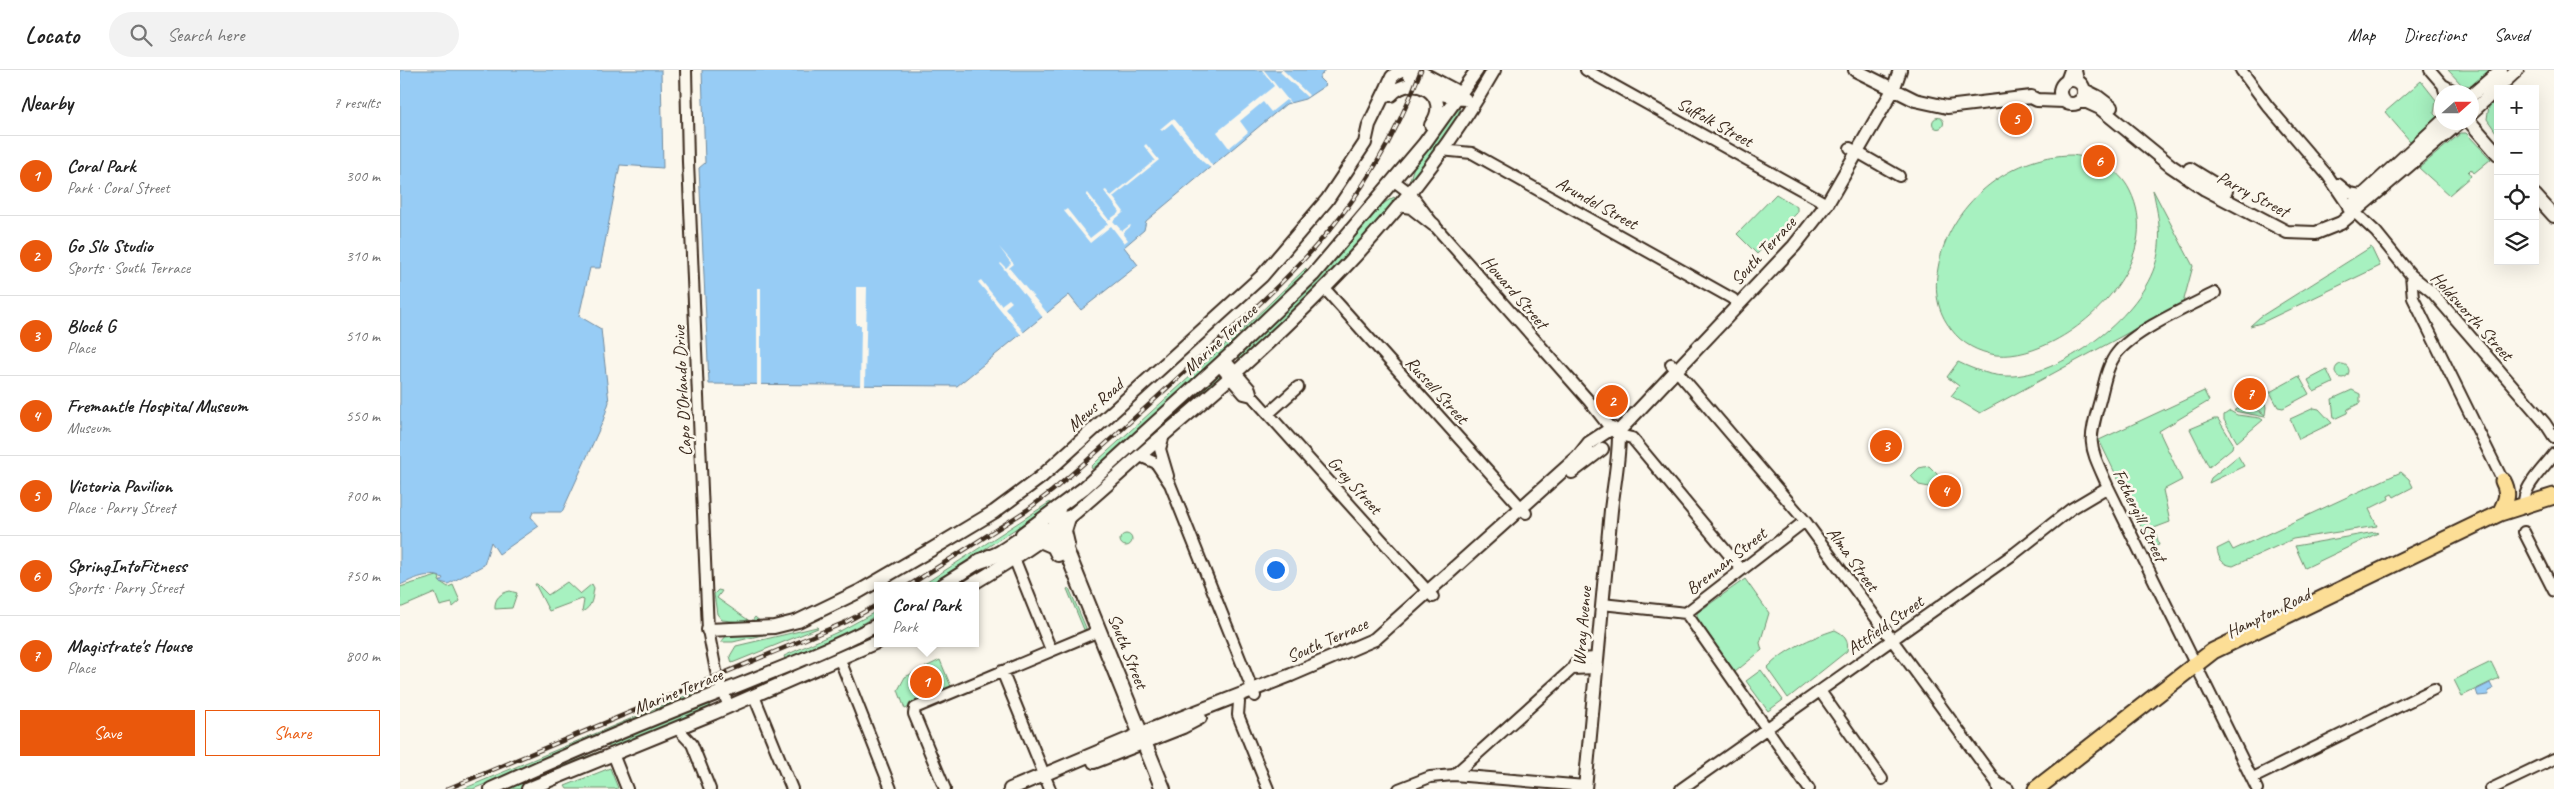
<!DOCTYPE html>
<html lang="en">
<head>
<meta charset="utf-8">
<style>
  :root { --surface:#fff; --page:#f2f2f2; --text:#222; --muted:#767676; --line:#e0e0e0; --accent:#ea580c }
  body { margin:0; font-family:Caveat,sans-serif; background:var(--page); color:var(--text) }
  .controls { position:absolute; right:15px; top:15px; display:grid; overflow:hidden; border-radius:0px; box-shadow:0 5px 20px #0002 }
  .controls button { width:45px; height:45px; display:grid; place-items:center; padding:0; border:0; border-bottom:1px solid var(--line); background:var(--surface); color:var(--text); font:25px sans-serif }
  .compass { position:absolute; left:2034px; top:15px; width:45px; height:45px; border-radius:50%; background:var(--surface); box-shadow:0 5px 20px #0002; rotate:69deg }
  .you { position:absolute; left:875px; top:499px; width:18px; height:18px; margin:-12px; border:4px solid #fff; border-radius:50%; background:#1a73e8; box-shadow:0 0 0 8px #1a73e833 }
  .badge { display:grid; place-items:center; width:32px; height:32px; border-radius:50%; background:var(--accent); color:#fff; font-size:16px; font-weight:700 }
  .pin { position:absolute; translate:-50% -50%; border:2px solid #fff; box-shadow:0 1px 5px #0006 }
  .popup { position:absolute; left:474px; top:512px; width:105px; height:65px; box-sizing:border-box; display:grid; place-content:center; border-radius:0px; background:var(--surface); filter:drop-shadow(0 1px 4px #0005); font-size:16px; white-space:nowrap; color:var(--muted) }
  .popup b { font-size:19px; color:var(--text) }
  .popup::after { content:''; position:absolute; left:50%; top:100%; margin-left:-10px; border:10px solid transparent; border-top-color:var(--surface) }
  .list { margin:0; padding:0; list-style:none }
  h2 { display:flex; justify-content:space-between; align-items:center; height:65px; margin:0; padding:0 20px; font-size:21px }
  h2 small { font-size:16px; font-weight:400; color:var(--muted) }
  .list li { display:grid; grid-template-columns:32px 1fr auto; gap:15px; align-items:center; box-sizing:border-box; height:80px; padding:0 20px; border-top:1px solid var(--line) }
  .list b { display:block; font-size:19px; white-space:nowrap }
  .list p { margin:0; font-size:16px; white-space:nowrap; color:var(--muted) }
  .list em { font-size:16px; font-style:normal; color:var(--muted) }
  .actions { display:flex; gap:10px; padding:15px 20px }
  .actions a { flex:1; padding:11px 0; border:1px solid var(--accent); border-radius:0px; text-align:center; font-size:18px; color:var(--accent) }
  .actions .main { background:var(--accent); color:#fff }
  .icon { flex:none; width:28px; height:28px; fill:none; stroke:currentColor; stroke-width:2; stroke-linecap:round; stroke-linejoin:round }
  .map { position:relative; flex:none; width:2154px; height:719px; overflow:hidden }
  header { display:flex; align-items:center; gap:30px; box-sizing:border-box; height:70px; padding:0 25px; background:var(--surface); border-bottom:1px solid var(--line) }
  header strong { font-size:24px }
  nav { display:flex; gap:28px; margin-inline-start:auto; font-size:18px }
  .search { width:350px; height:45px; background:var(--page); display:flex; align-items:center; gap:12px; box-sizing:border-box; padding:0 18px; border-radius:28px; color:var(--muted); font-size:19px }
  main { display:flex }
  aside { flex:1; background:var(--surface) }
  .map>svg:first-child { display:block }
</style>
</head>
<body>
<header>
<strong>Locato</strong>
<div class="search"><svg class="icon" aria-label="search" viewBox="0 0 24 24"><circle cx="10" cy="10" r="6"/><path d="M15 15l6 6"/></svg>Search here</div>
<nav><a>Map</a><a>Directions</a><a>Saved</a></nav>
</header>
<main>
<aside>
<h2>Nearby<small>7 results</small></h2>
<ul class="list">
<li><span class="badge">1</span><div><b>Coral Park</b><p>Park · Coral Street</p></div><em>300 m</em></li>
<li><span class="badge">2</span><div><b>Go Slo Studio</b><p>Sports · South Terrace</p></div><em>310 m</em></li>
<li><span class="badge">3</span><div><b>Block G</b><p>Place</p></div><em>510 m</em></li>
<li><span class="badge">4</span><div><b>Fremantle Hospital Museum</b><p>Museum</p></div><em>550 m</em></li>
<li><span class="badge">5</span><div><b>Victoria Pavilion</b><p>Place · Parry Street</p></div><em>700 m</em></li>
<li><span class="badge">6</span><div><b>SpringIntoFitness</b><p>Sports · Parry Street</p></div><em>750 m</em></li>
<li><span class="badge">7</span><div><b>Magistrate's House</b><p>Place</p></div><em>800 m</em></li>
</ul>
<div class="actions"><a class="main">Save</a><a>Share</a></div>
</aside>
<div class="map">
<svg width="2154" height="719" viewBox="0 0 2154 719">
  <rect width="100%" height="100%" fill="#fbf7ec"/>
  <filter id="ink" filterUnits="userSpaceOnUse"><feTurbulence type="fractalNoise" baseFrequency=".02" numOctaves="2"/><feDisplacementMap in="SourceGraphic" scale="10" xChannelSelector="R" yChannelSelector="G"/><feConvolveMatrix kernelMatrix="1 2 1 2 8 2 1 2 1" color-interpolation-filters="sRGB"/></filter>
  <g filter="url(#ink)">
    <path fill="#a7f1c0" stroke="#718e6f" d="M2048,0H2090L2072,16L2062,15Z
      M2021,11L2036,30L2034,44L2037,47L2010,71L1985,42Z
      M2098,29V65L2087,49L2089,36Z
      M1060,35L1058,49L1054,58L1008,116L1015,93Z
      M1532.5 53a5.5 5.5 0 1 1 11 0a5.5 5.5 0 1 1-11 0Z
      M2061,63H2066L2091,89L2074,103L2071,99L2068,102L2071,106L2049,125L2019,98Z
      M1672,85C1696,88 1719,98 1730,121C1760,181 1704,245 1654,271C1636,280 1616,287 1596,285C1578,282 1562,274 1551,259C1537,241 1534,221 1538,198C1548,136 1609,85 1672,85Z
      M1753,120L1793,196L1783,233L1580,343L1551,326L1559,316L1547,307L1558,292C1575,300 1593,307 1613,306C1666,303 1742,244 1756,192C1763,168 1758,144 1753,120Z
      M1376,124L1397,137V143L1357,184L1337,164Z
      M994,127L997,130L925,214L838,294L837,293L841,281L981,135Z
      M1971,177L1980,196L1861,253L1850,256L1860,247Z
      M906,198L907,203L843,268L839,263Z
      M836,265L838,267L826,280L717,380L692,399L691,397L697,391Z
      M1935 301a7 7 0 1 1 14 0a7 7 0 1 1-14 0Z
      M1927,300L1933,313L1914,322L1908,310Z
      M821,305L823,307L658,449L661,442L814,307Z
      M1899,306L1909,324L1883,338L1878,337L1870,322Z
      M1952,320L1960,324V333L1948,339L1947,343L1934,349L1932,329Z
      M1804,321L1809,331L1759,361L1782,410L1763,420L1770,452L1754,458L1759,474L1751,477L1699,370Z
      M1862,326L1866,337L1865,345L1849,332Z
      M1847,333L1865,346V347L1834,341Z
      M1914,338L1919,339L1932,353L1899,369L1890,349Z
      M1830,341L1837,345L1860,348L1863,350L1837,372L1824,350V345Z
      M1814,349H1818L1833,373L1832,378L1809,397L1790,359Z
      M1838,386L1844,396L1809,413L1811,408Z
      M1529,396L1541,408L1529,417L1519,415L1511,406L1519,398Z
      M2001,402L2009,409L2013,417L1994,427L1992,424L1988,426L1989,429L1969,439L1977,456L1893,469L1833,496C1822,494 1819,490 1817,479L1829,473L1833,480Z
      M650,432L652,435L528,516H521Z
      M1975,462L1978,463L1905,498L1895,476Z
      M720 470a6 6 0 1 1 12 0a6 6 0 1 1-12 0Z
      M37,506L40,508L39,511L48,517L53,515L60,531L53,537L52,533L40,536L35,523L0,538V517Z
      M1345,509L1369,543L1360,573L1362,580L1335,602L1297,548V543Z
      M167,512L180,524L192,514L194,518C192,529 193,536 182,542L184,530L181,529L149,541L135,514H137L148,525Z
      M669,518L686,558L685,562L667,519Z
      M318,520L322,521L317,528L351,552L355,547L363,554L322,550L317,544L314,524Z
      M110,521L117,523L112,538L95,539C94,528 101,523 110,521Z
      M477,541V545L446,563L385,589L384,586L442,560Z
      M417,557L418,558L332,593L330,586L336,576Z
      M1435,560C1445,565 1449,569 1447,581L1388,628L1367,598C1385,579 1411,568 1435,560Z
      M375,562L333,572H321L328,564Z
      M464,568H471L343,623L341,618Z
      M540,590L552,619L505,639L498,620L505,607Z
      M2091,592L2099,608L2062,626L2054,610Z
      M1361,600L1383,630L1368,641L1346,611Z
      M297,621L299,625L73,719H63Z
      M308,631L310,637L299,645L212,678L204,675Z
      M201,681L207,683L120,719H103Z
      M210,698L218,718L215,719H167L165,716Z"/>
    <path fill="#97ccf5" stroke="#728b9f" d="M0,0H261L263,98L220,95L200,198H190L179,246L201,259L209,332L203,351L162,442H133L131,447L139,456L99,484L91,472L84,495L48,514L40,512L43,508C28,501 14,509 0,515Z
      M302,0H925L919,8L926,15L905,29L886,34L746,151L744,160L724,177L738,195L681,240L669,225L557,316L309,314L299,98L305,93Z
      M2090,613L2093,619L2088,621L2089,625L2078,626L2076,620Z"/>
    <path fill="#fbf7ec" d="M862,0H864L892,35L886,30L871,42L863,32L840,51L848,62L829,78L817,62L874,16Z
      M881,0H883L909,25L907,27L880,2Z
      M772,49L775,50L808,90L814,98L812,99L802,91L772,53L762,61L760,59Z
      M746,74L759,90L713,127L724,142L713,151L722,161L730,155L731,156L723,163L728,170L724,173L711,156L690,173L664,141L667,139L690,168L708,154L686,125L688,123L709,150L720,142L704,121L706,120L711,126L755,90L744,76Z
      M599,177L614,194L609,198L649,245L644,249L600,194L601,193L606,198L611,193Z
      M581,210L601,235L609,229L612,232L605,238L625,264L622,266L578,212Z
      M456,217H467L465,317H460L461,255H456Z
      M357,218H361V316H357Z"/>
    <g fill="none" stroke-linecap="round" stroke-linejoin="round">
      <defs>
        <path id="minor" d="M286,0L288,92L308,560L317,606L329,637
          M1186,0L1427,134
          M1676,0L1678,11
          M1841,0L1867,35L1928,106L1949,137L1976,162L2011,205L2032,222L2145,353L2154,367
          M2030,0L2043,15L2045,22
          M1666,11L1670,0
          M2043,15L2056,22
          M1450,78L1499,106
          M1040,80L1072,83L1333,229
          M994,111L1010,123L1034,155L1189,331L1210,358
          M1938,114L1949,123L1961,125
          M2011,205L2013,228L2103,411
          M925,219L1126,443
          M1815,223C1788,237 1735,260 1717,283C1707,295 1704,315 1700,330C1687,376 1689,374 1708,417L1857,719
          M825,290L850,319L852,326
          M1271,294L1405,451L1597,713L1598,719
          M819,295L844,324L852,326L1033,527
          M868,344L898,317
          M764,365L760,379L768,406
          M1219,365L1232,368L1341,499
          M740,386L756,393L770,414L855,626
          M2125,438C2119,420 2144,398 2154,384
          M2124,462L2154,521
          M614,488L649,575
          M1202,534L1286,543L1405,451
          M1286,543L1409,719
          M440,590L491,719
          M1172,599L1196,598
          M602,601L650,719
          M1420,621L1482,709
          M354,626L392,719
          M839,632L838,645L868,719
          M277,658L292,674L310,719
          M213,684L227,719
          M1054,705L1172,599C1177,588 1186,588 1197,588
          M1853,708L2034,619
          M1597,713L1608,719
          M545,719L514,644L515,638L699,561
          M999,719L1030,707L1054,705L1185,716
          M1281,719L1615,483L1671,439L1708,417
          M2091,719L2154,689"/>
        <path id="tertiary" d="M1006,0C1015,16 1048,28 1065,29
          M1016,0L1054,20
          M1455,0L1515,30L1547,37L1631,27L1637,30L1664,31
          M1660 22a12 12 0 1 1 24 0a12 12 0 1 1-24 0Z
          M1684,20L1698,27L1711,37
          M991,25C1013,1 1053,25 1031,55
          M2072,25L2101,0
          M1678,32H1687L1700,38L1771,96L1805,119L1887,162L1916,163L1941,153L2060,52
          M2072,42L2117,0
          M2070,52L2098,84
          M1790,99L1826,121
          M2135,125L2154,146
          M999,135L1011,137L1034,155
          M1949,138L2042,52
          M1218,362L1394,176L1427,134L1493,20L1500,0
          M1172,402L1202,379
          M622,464L684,418L833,282L913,205L1024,74L1077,0
          M541,516L589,486
          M569,516C598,498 628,481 654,460C693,429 728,395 766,363C890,258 1013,143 1094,0
          M308,560L374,557L398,551L460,521L534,478L594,442L641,407L862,206L927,130L965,73L969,55L987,18L992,7L1000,0
          M694,692L783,657L800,648
          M91,719C166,685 243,652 321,622C374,601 427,581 477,555
          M128,719L314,643L477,572
          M610,719L752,659L891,605L975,569L1178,387L1189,373L1212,358
          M1185,719L1211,440C1214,414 1219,390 1219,365L1212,358"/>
        <path id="secondary" d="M655,468L653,460L658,439
          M640,470L654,476L658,484
          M667,474L664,461L668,448
          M580,491C588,488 596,486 603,481C619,471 640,450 660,465L763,719"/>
        <path id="primary" d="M2100,443C2106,431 2110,424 2103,411
          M1636,719L1813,581L2100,443L2154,426"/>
      </defs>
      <use href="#minor" stroke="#3b2a1e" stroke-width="14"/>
      <use href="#tertiary" stroke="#3b2a1e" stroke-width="16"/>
      <use href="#secondary" stroke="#3b2a1e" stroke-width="18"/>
      <use href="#primary" stroke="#3b2a1e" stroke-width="19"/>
      <use href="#minor" stroke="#fbf7ec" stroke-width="10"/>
      <use href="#tertiary" stroke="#fbf7ec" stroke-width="12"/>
      <use href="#secondary" stroke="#fbf7ec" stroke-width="14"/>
      <use href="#primary" stroke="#fcde96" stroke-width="15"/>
      <defs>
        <path id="rail" d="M508,516L627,440L652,421C699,381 744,339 790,297C832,259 877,220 915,177C961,126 997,64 1021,0
          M47,719L446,552L477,535"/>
      </defs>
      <use href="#rail" stroke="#3b2a1e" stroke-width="4.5"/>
      <use href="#rail" stroke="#fbf7ec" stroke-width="2.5" stroke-dasharray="8" stroke-linecap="butt"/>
    </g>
  </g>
  <g text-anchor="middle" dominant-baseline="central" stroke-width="5" stroke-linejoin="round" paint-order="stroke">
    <g font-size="18" fill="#3b2a1e" stroke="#fbf7ec">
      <text transform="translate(1315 52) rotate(29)">Suffolk Street</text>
      <text transform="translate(1853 124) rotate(28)">Parry Street</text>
      <text transform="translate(1197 133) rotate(29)">Arundel Street</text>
      <text transform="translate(1363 181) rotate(-47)">South Terrace</text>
      <text transform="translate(1115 222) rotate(49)">Howard Street</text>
      <text transform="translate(2072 246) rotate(48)">Holdsworth Street</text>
      <text transform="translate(820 269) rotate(-43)">Marine Terrace</text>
      <text transform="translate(1037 320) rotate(48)">Russell Street</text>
      <text transform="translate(282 321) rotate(-93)">Capo D'Orlando Drive</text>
      <text transform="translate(695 335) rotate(-42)">Mews Road</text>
      <text transform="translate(955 415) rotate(48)">Grey Street</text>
      <text transform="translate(1740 445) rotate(64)">Fothergill Street</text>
      <text transform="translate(1453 489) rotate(54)">Alma Street</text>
      <text transform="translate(1326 491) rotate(-38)">Brennan Street</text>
      <text transform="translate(1868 543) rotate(-26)">Hampton Road</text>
      <text transform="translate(1485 555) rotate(-35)">Attfield Street</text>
      <text transform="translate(1182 556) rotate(-85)">Wray Avenue</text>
      <text transform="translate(927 570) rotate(-24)">South Terrace</text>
      <text transform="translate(728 581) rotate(68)">South Street</text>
      <text transform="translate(278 621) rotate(-22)">Marine Terrace</text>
    </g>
  </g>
</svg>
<div class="controls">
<button>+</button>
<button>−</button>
<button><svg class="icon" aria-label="locate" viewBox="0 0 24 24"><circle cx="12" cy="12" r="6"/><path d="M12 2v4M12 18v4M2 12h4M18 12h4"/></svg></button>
<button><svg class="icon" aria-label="layers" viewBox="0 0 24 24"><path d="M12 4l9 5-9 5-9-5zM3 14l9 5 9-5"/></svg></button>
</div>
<svg class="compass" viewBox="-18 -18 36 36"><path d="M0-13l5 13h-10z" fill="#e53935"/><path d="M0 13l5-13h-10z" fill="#767676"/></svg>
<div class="you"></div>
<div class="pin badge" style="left:526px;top:612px">1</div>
<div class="popup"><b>Coral Park</b>Park</div>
<div class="pin badge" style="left:1212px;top:331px">2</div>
<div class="pin badge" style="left:1486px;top:376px">3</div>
<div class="pin badge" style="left:1545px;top:421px">4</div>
<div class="pin badge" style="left:1616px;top:49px">5</div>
<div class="pin badge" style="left:1699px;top:91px">6</div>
<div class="pin badge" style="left:1850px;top:324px">7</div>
</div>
</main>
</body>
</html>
